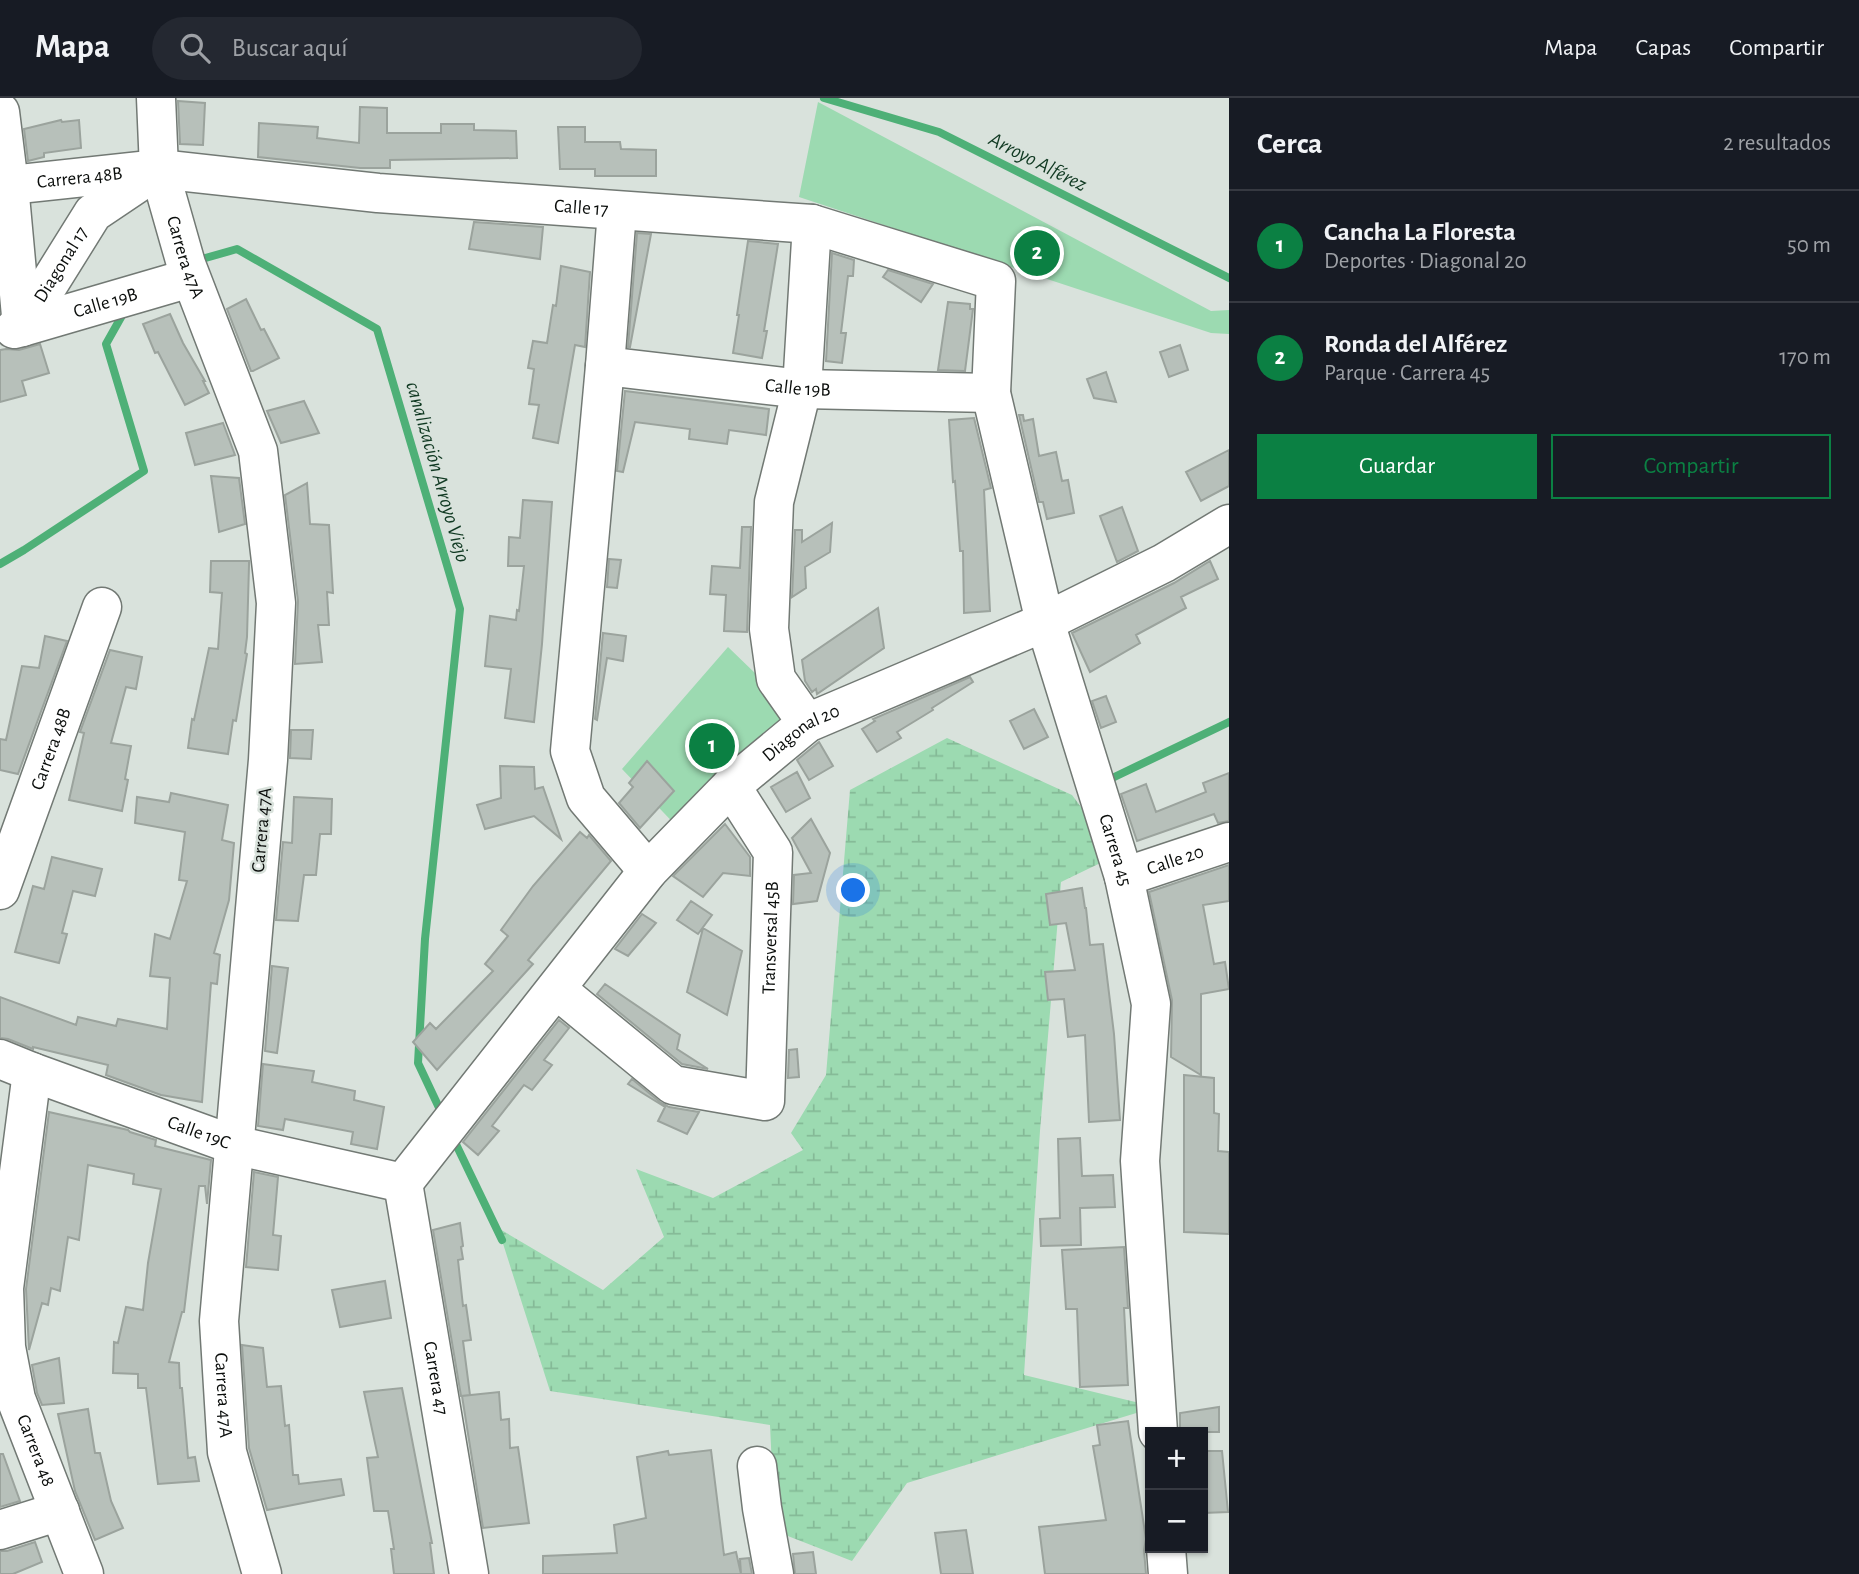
<!DOCTYPE html>
<html lang="es">
<head>
<meta charset="utf-8">
<style>
  :root { --surface:#171b24; --page:#242831; --text:#f1f3f6; --muted:#9ea1a6; --line:#363941; --accent:#0b8043 }
  body { margin:0; font-family:"Alegreya Sans",sans-serif; background:var(--page); color:var(--text) }
  .controls { position:absolute; right:21px; bottom:21px; display:grid; overflow:hidden; border-radius:0px; box-shadow:0 2px 5px #0004 }
  .controls button { width:63px; height:63px; display:grid; place-items:center; padding:0; border:0; border-bottom:2px solid var(--line); background:var(--surface); color:var(--text); font:35px sans-serif }
  .you { position:absolute; left:854px; top:793px; width:24px; height:24px; margin:-18px; border:5px solid #fff; border-radius:50%; background:#1a73e8; box-shadow:0 0 0 10px #1a73e833 }
  .badge { display:grid; place-items:center; width:46px; height:46px; border-radius:50%; background:var(--accent); color:#fff; font-size:23px; font-weight:700 }
  .pin { position:absolute; translate:-50% -50%; border:4px solid #fff; box-shadow:0 2px 7px #0006 }
  .list { margin:0; padding:0; list-style:none }
  h2 { display:flex; justify-content:space-between; align-items:center; height:91px; margin:0; padding:0 28px; font-size:30px }
  h2 small { font-size:23px; font-weight:400; color:var(--muted) }
  .list li { display:grid; grid-template-columns:46px 1fr auto; gap:21px; align-items:center; box-sizing:border-box; height:112px; padding:0 28px; border-top:2px solid var(--line) }
  .list b { display:block; font-size:26px; white-space:nowrap }
  .list p { margin:0; font-size:23px; white-space:nowrap; color:var(--muted) }
  .list em { font-size:23px; font-style:normal; color:var(--muted) }
  .actions { display:flex; gap:14px; padding:21px 28px }
  .actions a { flex:1; padding:16px 0; border:2px solid var(--accent); border-radius:0px; text-align:center; font-size:24px; color:var(--accent) }
  .actions .main { background:var(--accent); color:#fff }
  .icon { flex:none; width:38px; height:38px; fill:none; stroke:currentColor; stroke-width:2; stroke-linecap:round; stroke-linejoin:round }
  .map { position:relative; flex:none; width:1229px; height:1476px; overflow:hidden }
  header { display:flex; align-items:center; gap:42px; box-sizing:border-box; height:98px; padding:0 35px; background:var(--surface); border-bottom:2px solid var(--line) }
  header strong { font-size:33px }
  nav { display:flex; gap:38px; margin-inline-start:auto; font-size:24px }
  .search { width:490px; height:63px; background:var(--page); display:flex; align-items:center; gap:18px; box-sizing:border-box; padding:0 24px; border-radius:38px; color:var(--muted); font-size:26px }
  main { display:flex }
  aside { flex:1; background:var(--surface) }
  .map>svg:first-child { display:block }
</style>
</head>
<body>
<header>
<strong>Mapa</strong>
<div class="search"><svg class="icon" aria-label="search" viewBox="0 0 24 24"><circle cx="10" cy="10" r="6"/><path d="M15 15l6 6"/></svg>Buscar aquí</div>
<nav><a>Mapa</a><a>Capas</a><a>Compartir</a></nav>
</header>
<main>
<div class="map">
<svg width="1229" height="1476" viewBox="0 0 1229 1476">
  <defs>
    <pattern id="wetland-marsh" width="20" height="14" patternUnits="userSpaceOnUse" patternTransform="scale(1.75)"><rect width="20" height="14" fill="#9cdab1"/><path d="M1 5h8M5 5V1M11 12h8M15 12V8" fill="none" stroke="#85ba97"/></pattern>
  </defs>
  <rect width="100%" height="100%" fill="#d9e2dc"/>
  <path fill="#9cdab1" d="M818,4L1211,213L1229,212V236L1211,235L799,99Z
    M728,549L807,625L684,736L622,671Z"/>
  <path fill="url(#wetland-marsh)" d="M947,640L1072,697L1117,757L1061,784L1040,1033L1024,1277L1156,1309L907,1385L852,1463L775,1433L770,1327L550,1293L498,1130L603,1192L664,1139L636,1071L713,1100L803,1052L791,1035L826,977L850,692Z"/>
  <g fill="none" stroke-linecap="round" stroke-linejoin="round">
    <path stroke="#4eb077" stroke-width="8" d="M824,0L939,34L1229,180
      M195,163L237,151L377,231L460,511L425,841L418,965L442,1016
      M0,466L24,452L144,373L106,246L124,214
      M1106,683L1229,624
      M453,1040L502,1142"/>
  </g>
  <path fill="#b7c0ba" stroke="#9ba39d" stroke-width="2" d="M178,3L205,5L203,47L180,46Z
    M360,9L387,10V35H441V26H474V32L516,33L517,60L390,62V70H360L258,59L259,25L318,29L317,40L359,45Z
    M61,22L62,24L79,22L81,50L44,55V59L28,63L24,31Z
    M558,29H585V44H620L621,51L656,52V78H595V71H560Z
    M474,124L543,129L540,161L469,151Z
    M637,135L651,136L630,249H628Z
    M748,143L778,146L764,233H767L762,260L733,255L739,217H737Z
    M832,155L854,162L853,178H848L841,235H846L842,265L826,263Z
    M561,168L590,174L585,249L575,247L558,345L533,340L539,307L529,306L534,271L528,270L533,243L547,245L553,207L556,208Z
    M888,172L933,186L921,204L883,179Z
    M246,201L261,232L264,231L279,260L253,273H251L227,211Z
    M948,204L970,206V211H973L965,273L938,272Z
    M170,216L183,245L205,283H203L209,295L185,307L158,254L155,255L143,226Z
    M40,246L49,275L22,283L26,297L0,304V252L6,251L19,252Z
    M1180,247L1188,272L1169,279L1160,254Z
    M1106,274L1116,304L1094,300L1087,281Z
    M625,293L769,311L766,337L729,332L727,346L689,341L690,331L635,324L623,374L617,373Z
    M304,303L319,335L281,345L267,313Z
    M1019,317H1023L1024,323L1033,321L1039,358L1056,354L1062,383L1068,382L1074,415L1047,421L1043,404H1039Z
    M974,320L991,390L984,392L990,513L964,515L963,453H960L955,383L953,384L949,322Z
    M223,325L235,357L195,367L186,335Z
    M1229,352V388L1201,403L1186,374Z
    M211,378L239,380L245,426L219,434Z
    M307,385L310,426L329,427L333,495L327,494L329,527H318L322,564L295,566L298,503L285,397Z
    M523,402L552,404L542,546L534,624L505,620L511,571L485,568L490,518L516,522L517,512L519,513L524,468H508L509,439L520,440Z
    M1122,409L1138,453L1117,464L1100,418Z
    M832,425L830,454L805,469L806,490L792,499L795,432H802V444Z
    M742,429H751L747,534L724,533L726,497L710,496L712,468L740,470Z
    M609,461L621,462L617,490L607,489Z
    M211,463H249V467L247,539L245,555L247,556L236,623L233,622L228,656L188,650L192,621L194,622L209,550L218,551L222,495L210,494Z
    M1210,463L1218,481L1181,499L1186,510L1136,537L1140,545L1090,574L1072,535L1174,485Z
    M878,510L884,550L817,596L816,591L812,594L805,583L802,562Z
    M603,535L626,538L623,563L607,560L597,622L595,621Z
    M45,538L67,543L18,676L0,672V641L6,642L22,568L39,570Z
    M110,552L142,559L136,591L126,589L111,645L131,648L125,681L128,682L122,713L69,702L84,635L80,634Z
    M970,579L973,584L932,610L933,612L897,634L901,640L877,654L862,631L875,623L873,621Z
    M1106,598L1116,624L1101,630L1092,603Z
    M1034,611L1048,639L1024,651L1010,623Z
    M291,632H313L311,661L290,660Z
    M819,644L833,668L809,682L797,662Z
    M647,663L674,693L640,730L619,705L633,689L629,685Z
    M500,668L534,669L535,691L543,689L561,741L534,718L485,731L477,707L501,700Z
    M797,674L810,700L786,714L771,689Z
    M1229,675V723L1218,725L1214,716L1137,743L1121,696L1146,686L1156,714L1206,694L1203,685Z
    M171,695L228,707L222,742L234,745L229,802L214,855L220,857L217,886L211,885L202,1004L161,997L106,977L108,967L33,949V951L8,941L0,940V899L76,927L78,919L116,928L118,921L167,931L170,880L150,878L155,836L170,841L187,783L179,782L185,734L135,725L137,699L169,704Z
    M294,699L332,701L331,736H320L316,777H304L298,823L276,822L283,744L292,745Z
    M811,721L830,755L817,803L793,806L794,777L811,775L792,740Z
    M725,726L750,759V778L723,775L703,799L673,778Z
    M580,734L587,740L589,737L611,763L528,862L533,866L437,972L413,944L430,925L436,931L493,873L485,866L508,838L501,832L533,788Z
    M52,759L102,771L95,798L73,793L62,835L67,836L59,865L15,854L33,788L44,791Z
    M1229,767V803L1203,807L1214,866L1225,864L1229,891L1201,896V977L1171,959L1172,902L1149,794Z
    M1082,790L1085,810H1086L1090,847L1103,846L1114,936L1120,1022L1089,1024L1085,937L1068,939L1064,901L1048,902L1045,874L1075,872L1066,825L1050,827L1046,796Z
    M691,803L712,817L698,836L677,822Z
    M642,816L656,825L628,858L615,851Z
    M703,830L742,853L727,917L687,894Z
    M272,868L288,870L277,955L265,953Z
    M605,886L680,937L677,951L708,971L682,966L597,896Z
    M559,922L569,930L544,962L552,967L532,992L524,987L492,1028L499,1033L478,1057L463,1044Z
    M797,951L799,979L788,980L789,952Z
    M263,966L314,973L312,984L355,993L354,1002L384,1009L377,1051L351,1046L353,1034L285,1021L283,1032L258,1028Z
    M1184,977L1214,980V1015L1219,1016L1218,1053L1229,1054V1136L1184,1134Z
    M632,981L660,1004L669,1009L699,1014L687,1036L658,1023L665,1009L628,986Z
    M49,1014L128,1032L130,1034L156,1042L155,1048L211,1062L207,1106L205,1088H199L184,1214H182L169,1264L179,1265L180,1290H182L188,1360L195,1359L199,1383L158,1386L146,1290H138V1276L113,1275L114,1244L118,1245L126,1209L143,1212L148,1165L161,1091L133,1086L134,1076L88,1067L79,1142L68,1139L60,1193L51,1190L48,1207L42,1205L29,1252L26,1191Z
    M1080,1040L1082,1078L1113,1077L1115,1109L1080,1110L1081,1147L1041,1148L1040,1121L1060,1120L1058,1041Z
    M254,1074L278,1079L273,1137L281,1138L278,1172L246,1169Z
    M460,1125L463,1148L461,1149L463,1161L458,1162L463,1208L466,1207L471,1242L463,1243L470,1297L461,1298L433,1132Z
    M1124,1149L1128,1210H1124L1128,1287L1080,1289L1077,1211H1066L1062,1152Z
    M385,1183L391,1220L340,1229L332,1192Z
    M242,1247L263,1250L267,1289L281,1288L285,1328L289,1327L293,1377H298L299,1386L341,1381L344,1397L267,1412L249,1350Z
    M59,1260L64,1305L42,1307L37,1295L32,1267Z
    M402,1290L432,1445H430L434,1476H394L391,1451H394L388,1413H374L367,1360L378,1359L364,1294Z
    M499,1294L501,1322L509,1321L510,1350L518,1349L529,1425L483,1430L462,1298Z
    M1219,1309V1334H1180V1315Z
    M88,1311L95,1355H100L111,1403L123,1430L95,1442L75,1393L58,1316Z
    M1128,1323L1146,1441L1144,1452L1146,1476H1045L1039,1429L1106,1422L1093,1348L1100,1347L1097,1327Z
    M711,1352L724,1457L736,1454L741,1476L740,1461L749,1460L752,1476H543V1458L617,1455L614,1427L646,1420L637,1359L668,1353L669,1357Z
    M1203,1353H1222L1228,1414L1203,1415Z
    M0,1356H3L20,1403L0,1409Z
    M966,1432L973,1476H941L935,1435Z
    M35,1444L42,1464L13,1476H0V1453H7Z
    M813,1454L816,1476H795L793,1456Z"/>
  <g fill="none" stroke-linecap="round" stroke-linejoin="round">
    <defs>
      <g id="minor">
        <path id="s1" d="M156,0L159,71L186,166L258,353L276,505L268,662L219,1223L227,1354L262,1476"/>
        <path id="s2" d="M0,14L9,87L22,229L190,180"/>
        <path id="s3" d="M0,88L159,71L378,95L812,126L996,183L991,295L1045,524L1124,779L1151,906L1140,1063L1158,1334"/>
        <path d="M617,113L605,268L570,653L586,700L648,773"/>
        <path id="s4" d="M14,231L22,229L93,115L154,74"/>
        <path id="s5" d="M605,268L802,291L991,295"/>
        <path d="M807,625L776,581L769,531L774,404L802,291L812,126"/>
        <path id="s6" d="M1124,779L1229,744"/>
        <path id="s7" d="M0,792L102,509"/>
        <path id="s8" d="M556,891L673,987L765,1003L773,754L731,688"/>
        <path id="s9" d="M0,961L32,974L234,1047L403,1085"/>
        <path id="s10" d="M32,974L4,1190L6,1249L16,1301L84,1476"/>
        <path id="s11" d="M403,1085L648,773L731,688L807,625L1045,524L1164,465L1229,426"/>
        <path id="s12" d="M403,1085L469,1476"/>
        <path d="M757,1368L762,1410L774,1476"/>
        <path d="M0,1432L60,1413"/>
        <path d="M1166,1450L1168,1476"/>
      </g>
    </defs>
    <use href="#minor" stroke="#727974" stroke-width="41"/>
    <use href="#minor" stroke="#fff" stroke-width="38"/>
  </g>
  <g text-anchor="middle" dominant-baseline="central" stroke-width="5" stroke-linejoin="round" paint-order="stroke">
    <g font-size="19" fill="#0a0d0b" stroke="#d9e2dc">
      <text stroke="none"><textPath href="#s3" startOffset="80">Carrera 48B</textPath></text>
      <text stroke="none"><textPath href="#s3" startOffset="584">Calle 17</textPath></text>
      <text stroke="none"><textPath href="#s1" startOffset="163">Carrera 47A</textPath></text>
      <text stroke="none"><textPath href="#s4" startOffset="82">Diagonal 17</textPath></text>
      <text stroke="none"><textPath href="#s2" startOffset="303">Calle 19B</textPath></text>
      <text stroke="none"><textPath href="#s5" startOffset="194">Calle 19B</textPath></text>
      <text stroke="none"><textPath href="#s11" startOffset="604">Diagonal 20</textPath></text>
      <text stroke="none"><textPath href="#s7" startOffset="150">Carrera 48B</textPath></text>
      <text transform="translate(262 732) rotate(-85)">Carrera 47A</text>
      <text stroke="none"><textPath href="#s3" startOffset="1594">Carrera 45</textPath></text>
      <text stroke="none"><textPath href="#s6" startOffset="54">Calle 20</textPath></text>
      <text stroke="none"><textPath href="#s8" startOffset="408">Transversal 45B</textPath></text>
      <text stroke="none"><textPath href="#s9" startOffset="212">Calle 19C</textPath></text>
      <text stroke="none"><textPath href="#s12" startOffset="198">Carrera 47</textPath></text>
      <text stroke="none"><textPath href="#s1" startOffset="1318">Carrera 47A</textPath></text>
      <text stroke="none"><textPath href="#s10" startOffset="385">Carrera 48</textPath></text>
    </g>
    <g font-size="21" font-style="italic" fill="#103922" stroke="#d9e2dc">
      <text transform="translate(1038 64) rotate(27)">Arroyo Alférez</text>
      <text transform="translate(438 374) rotate(74)">canalización Arroyo Viejo</text>
    </g>
  </g>
</svg>
<div class="controls">
<button>+</button>
<button>−</button>
</div>
<div class="you"></div>
<div class="pin badge" style="left:712px;top:648px">1</div>
<div class="pin badge" style="left:1037px;top:155px">2</div>
</div>
<aside>
<h2>Cerca<small>2 resultados</small></h2>
<ul class="list">
<li><span class="badge">1</span><div><b>Cancha La Floresta</b><p>Deportes · Diagonal 20</p></div><em>50 m</em></li>
<li><span class="badge">2</span><div><b>Ronda del Alférez</b><p>Parque · Carrera 45</p></div><em>170 m</em></li>
</ul>
<div class="actions"><a class="main">Guardar</a><a>Compartir</a></div>
</aside>
</main>
</body>
</html>
